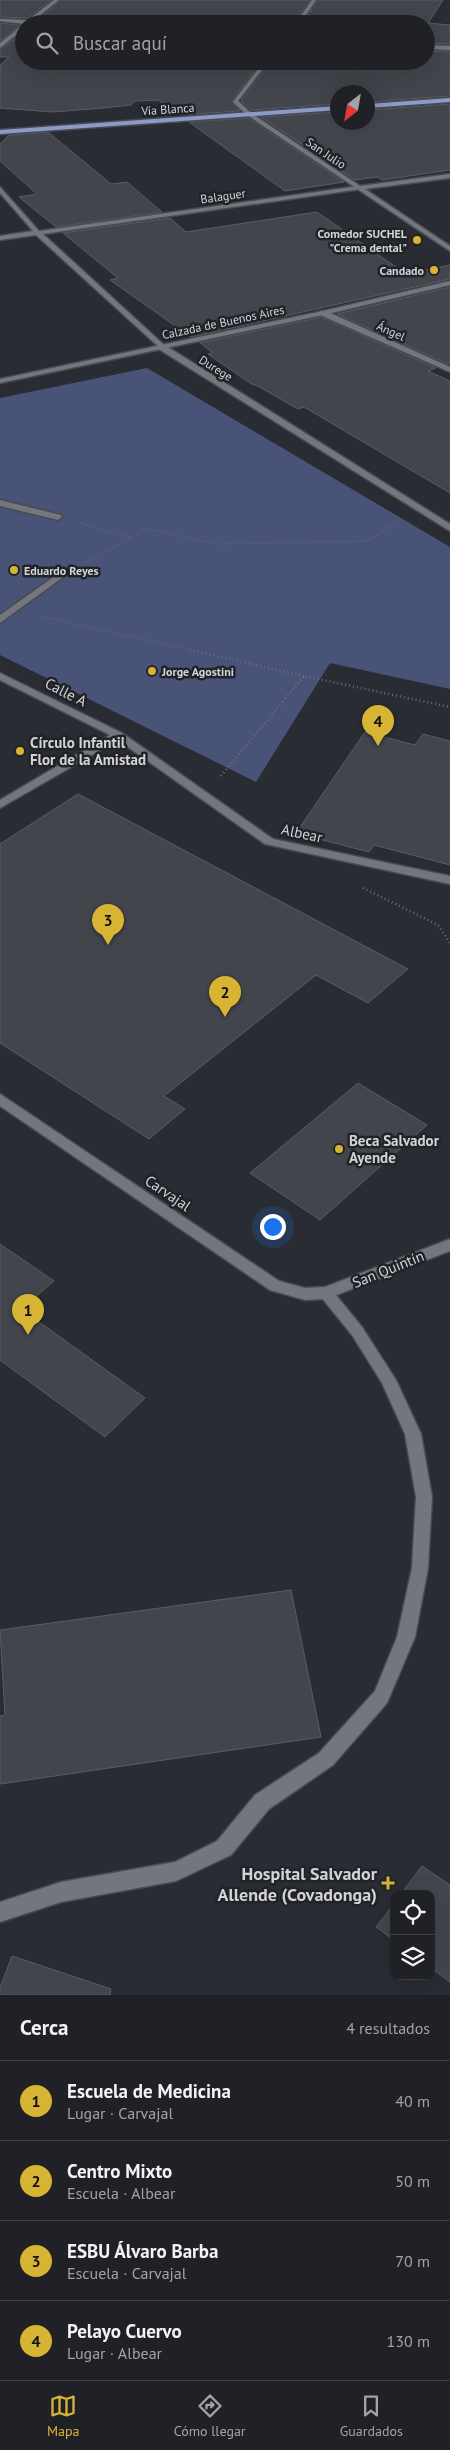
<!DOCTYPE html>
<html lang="es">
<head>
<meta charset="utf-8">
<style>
  :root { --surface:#202126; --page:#28292e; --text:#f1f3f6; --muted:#a2a3a7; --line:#3d3e43; --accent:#d8b434 }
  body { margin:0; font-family:"PT Sans",sans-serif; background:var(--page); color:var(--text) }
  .controls { position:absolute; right:15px; bottom:15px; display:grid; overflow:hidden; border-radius:10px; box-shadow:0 5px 20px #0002 }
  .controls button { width:45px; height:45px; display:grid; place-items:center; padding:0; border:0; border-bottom:1px solid var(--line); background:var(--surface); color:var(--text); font:25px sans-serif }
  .compass { position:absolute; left:330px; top:85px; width:45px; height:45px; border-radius:50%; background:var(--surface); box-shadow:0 5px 20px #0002; rotate:211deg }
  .you { position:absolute; left:272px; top:1226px; width:18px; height:18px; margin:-12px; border:4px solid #fff; border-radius:50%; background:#1a73e8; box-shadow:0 0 0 8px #1a73e833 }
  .badge { display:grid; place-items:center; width:32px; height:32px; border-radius:50%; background:var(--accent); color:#111; font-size:16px; font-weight:700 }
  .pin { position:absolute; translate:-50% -41px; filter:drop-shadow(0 1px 2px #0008) }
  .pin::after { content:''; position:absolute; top:26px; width:18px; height:15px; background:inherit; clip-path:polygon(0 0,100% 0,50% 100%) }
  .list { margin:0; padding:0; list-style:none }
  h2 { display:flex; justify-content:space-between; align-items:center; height:65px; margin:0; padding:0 20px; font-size:21px }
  h2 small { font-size:16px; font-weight:400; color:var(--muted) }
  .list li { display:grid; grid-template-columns:32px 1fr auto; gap:15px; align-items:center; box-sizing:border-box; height:80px; padding:0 20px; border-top:1px solid var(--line) }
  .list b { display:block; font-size:19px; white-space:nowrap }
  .list p { margin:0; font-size:16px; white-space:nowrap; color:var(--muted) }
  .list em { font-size:16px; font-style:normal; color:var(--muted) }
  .icon { flex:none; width:28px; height:28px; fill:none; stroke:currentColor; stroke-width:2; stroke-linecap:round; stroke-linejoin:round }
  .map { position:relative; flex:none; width:450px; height:1995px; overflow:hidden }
  .search { position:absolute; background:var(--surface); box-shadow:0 5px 20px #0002; left:15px; right:15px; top:15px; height:55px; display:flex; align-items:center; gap:12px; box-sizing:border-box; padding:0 18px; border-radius:28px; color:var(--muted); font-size:19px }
  .sheet { height:385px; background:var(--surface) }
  nav { display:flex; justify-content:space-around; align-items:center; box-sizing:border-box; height:70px; border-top:1px solid var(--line); background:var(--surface); font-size:14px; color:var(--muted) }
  nav a { display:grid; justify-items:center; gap:2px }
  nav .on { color:var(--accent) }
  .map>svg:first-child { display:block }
</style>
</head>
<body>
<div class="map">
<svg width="450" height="1995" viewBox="0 0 450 1995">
  <rect width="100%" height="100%" fill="#2a2c33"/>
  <path fill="#495378" d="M147,368L450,547V689L330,663L256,782L0,655V398Z"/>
  <path fill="#43454c" stroke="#5b5d64" d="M0,0H51L27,18L0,17Z
    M61,0H310L293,24H62L38,20Z
    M318,0H443L428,23L450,25V44L426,43V24H302Z
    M0,23L19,25L0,41Z
    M24,32V61H261L232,101L240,111L180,115L158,100L135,101L131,105L103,108L53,112L0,108V65L9,57H0V50Z
    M426,51L450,52V96L368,102V92H338V104L251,110L241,101L271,61H426Z
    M450,104V170L382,180L378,177L355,180L261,117L338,112V122H368V110Z
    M248,118L344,182L285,191L189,122Z
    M48,132L111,184L127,182L162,212L56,227L19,197L37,194L0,161V144L9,135Z
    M317,212L406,274L450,265V279L191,337L110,280L118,278L63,233L170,218L186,232Z
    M450,287V363L448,364L337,314Z
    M321,317L436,368L428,371L450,381V493L304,407L298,409L256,385H253L208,354L213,353L200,343Z
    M365,732L415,745L423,734L450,741V865L374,845L369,852L296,833Z
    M78,794L408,969L368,1003L316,975L164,1096L185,1109L149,1139L0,1043V844Z
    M358,1083L427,1125L320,1220L250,1173Z
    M0,1244L54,1281L21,1309L145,1398L105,1437L0,1360Z
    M291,1590L321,1737L0,1784V1716L5,1715L0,1630Z
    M422,1866L450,1885V1982L431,1968V1894H401Z
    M394,1904V1940L376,1927Z
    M12,1956L111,1989L110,1995H0V1988Z"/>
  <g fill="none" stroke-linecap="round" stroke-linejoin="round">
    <defs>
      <path id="service" d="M359,186L361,189L43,234L163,344V348H160L36,235L0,240V236L33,231L0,193V187L39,231Z
        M0,500L61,515L62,517L58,520L0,506Z
        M59,573L62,574V578L0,623V615Z
        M326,1287L331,1289L362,1327L396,1380L421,1434L432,1497L428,1568L415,1637L387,1703L333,1765L269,1809L231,1855L176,1881L61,1902L0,1922V1902L61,1882L175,1862L217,1841L255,1795L319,1753L375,1691L397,1637L412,1568L416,1497L405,1434L382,1383L352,1335L321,1297L319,1293L321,1289Z"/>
      <path id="minor" d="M54,0H59L33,21L60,24H24L0,21V19L28,20Z
        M312,0H316L300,24H295Z
        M22,25L24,29L0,48V43Z
        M426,45L450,46V50L426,49Z
        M264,61H269L238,101L251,113L360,186L450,174V178L365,189L450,246V251L247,115L233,102Z
        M320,311H326L450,367V372L320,315Z
        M157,344H163L450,524V531L157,348Z
        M0,673L122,733L273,839L450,876V884L265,844L118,740L0,808V800L110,735L0,680Z
        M0,1094L279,1281L305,1288L325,1287L450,1239V1251L326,1299L305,1300L270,1290L0,1106Z"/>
      <path id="tertiary" d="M450,281V285L323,315L0,383V379L323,311Z"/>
      <path id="primary" d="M450,98V102L368,108V104Z
        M338,106V110L0,134V130Z"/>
    </defs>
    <use href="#service" stroke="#484a50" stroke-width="3"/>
    <use href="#minor" stroke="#484a50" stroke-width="3"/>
    <use href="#tertiary" stroke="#484a50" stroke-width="3"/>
    <use href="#primary" stroke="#484a50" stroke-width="3"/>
    <path stroke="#6b6d73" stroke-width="2" stroke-dasharray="0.5 2" stroke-linecap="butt" d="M80,523L132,538
      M80,566L147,529L217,544L368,541L397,522
      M44,617L195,651"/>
    <path stroke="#6b6d73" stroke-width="2.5" stroke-dasharray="1 3" stroke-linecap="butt" d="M190,650L304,676
      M221,776L304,676L450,707
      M363,888L438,925L450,943"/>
    <use href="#service" fill="#73767d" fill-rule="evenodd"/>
    <use href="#minor" fill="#73767d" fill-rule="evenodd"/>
    <use href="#tertiary" fill="#73767d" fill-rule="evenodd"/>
    <use href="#primary" fill="#8c99ca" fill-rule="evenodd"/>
  </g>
  <g fill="#d8b434" stroke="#212329" stroke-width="2">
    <circle cx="417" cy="240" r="5"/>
    <circle cx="434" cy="270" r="5"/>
    <circle cx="14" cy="570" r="5"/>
    <circle cx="152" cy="671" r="5"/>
    <circle cx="20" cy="751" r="5"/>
    <circle cx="339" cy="1149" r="5"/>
    <path d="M385.5 1875.5h5v5h5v5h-5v5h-5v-5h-5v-5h5z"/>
  </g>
  <g text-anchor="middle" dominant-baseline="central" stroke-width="5" stroke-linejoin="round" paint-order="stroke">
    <g font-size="12" fill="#d2d3d7" stroke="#212329">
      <text transform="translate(168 109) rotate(-4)">Vía Blanca</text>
      <text transform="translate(326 153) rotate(34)">San Julio</text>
      <text transform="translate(223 196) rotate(-8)">Balaguer</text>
      <text transform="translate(223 322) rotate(-12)">Calzada de Buenos Aires</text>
      <text transform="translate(391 331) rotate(24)">Ángel</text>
      <text transform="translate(216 368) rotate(32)">Durege</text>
    </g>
    <g font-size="12" font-weight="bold" fill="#d2d3d7" stroke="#212329" text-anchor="end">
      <text x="407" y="233">Comedor SUCHEL<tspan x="407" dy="14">"Crema dental"</tspan></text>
      <text x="424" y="270">Candado</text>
      <text x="24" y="570" text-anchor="start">Eduardo Reyes</text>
      <text x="162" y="671" text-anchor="start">Jorge Agostini</text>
    </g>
    <g font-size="15" fill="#d2d3d7" stroke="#212329">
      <text transform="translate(66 692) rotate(27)">Calle A</text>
      <text transform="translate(302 833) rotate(12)">Albear</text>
      <text transform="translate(168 1193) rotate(34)">Carvajal</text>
      <text transform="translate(388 1269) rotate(-22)">San Quintín</text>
    </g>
    <g font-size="15" font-weight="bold" fill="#d2d3d7" stroke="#212329" text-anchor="start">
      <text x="30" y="742">Círculo Infantil<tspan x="30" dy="17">Flor de la Amistad</tspan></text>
      <text x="349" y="1140">Beca Salvador<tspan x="349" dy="17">Ayende</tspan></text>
    </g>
    <g font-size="18" font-weight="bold" fill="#d2d3d7" stroke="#212329" text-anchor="end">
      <text x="377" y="1873">Hospital Salvador<tspan x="377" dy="21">Allende (Covadonga)</tspan></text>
    </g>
  </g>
</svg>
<div class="controls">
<button><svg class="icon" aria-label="locate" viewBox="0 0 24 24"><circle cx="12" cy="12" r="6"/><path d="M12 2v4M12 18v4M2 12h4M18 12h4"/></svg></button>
<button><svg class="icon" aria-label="layers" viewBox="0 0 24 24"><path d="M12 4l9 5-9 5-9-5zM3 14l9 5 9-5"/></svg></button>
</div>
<svg class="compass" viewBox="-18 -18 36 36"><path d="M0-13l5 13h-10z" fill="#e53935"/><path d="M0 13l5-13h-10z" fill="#a2a3a7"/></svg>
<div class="you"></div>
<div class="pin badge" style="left:28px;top:1335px">1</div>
<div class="pin badge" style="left:225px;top:1017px">2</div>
<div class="pin badge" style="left:108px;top:945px">3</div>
<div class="pin badge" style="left:378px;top:746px">4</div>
<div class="search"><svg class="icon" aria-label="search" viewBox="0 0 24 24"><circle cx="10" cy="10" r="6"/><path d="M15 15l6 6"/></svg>Buscar aquí</div>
</div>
<section class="sheet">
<h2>Cerca<small>4 resultados</small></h2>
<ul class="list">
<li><span class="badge">1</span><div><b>Escuela de Medicina</b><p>Lugar · Carvajal</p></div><em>40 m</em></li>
<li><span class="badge">2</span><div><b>Centro Mixto</b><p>Escuela · Albear</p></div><em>50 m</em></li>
<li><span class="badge">3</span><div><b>ESBU Álvaro Barba</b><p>Escuela · Carvajal</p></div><em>70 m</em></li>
<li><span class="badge">4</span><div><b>Pelayo Cuervo</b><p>Lugar · Albear</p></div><em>130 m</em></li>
</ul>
</section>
<nav>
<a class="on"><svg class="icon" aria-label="map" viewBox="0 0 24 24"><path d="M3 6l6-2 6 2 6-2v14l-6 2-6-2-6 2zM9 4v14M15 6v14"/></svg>Mapa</a>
<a><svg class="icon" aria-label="directions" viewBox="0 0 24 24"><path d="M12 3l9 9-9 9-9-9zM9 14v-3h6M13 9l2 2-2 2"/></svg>Cómo llegar</a>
<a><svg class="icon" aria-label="saved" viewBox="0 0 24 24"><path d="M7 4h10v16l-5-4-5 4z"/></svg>Guardados</a>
</nav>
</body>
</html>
